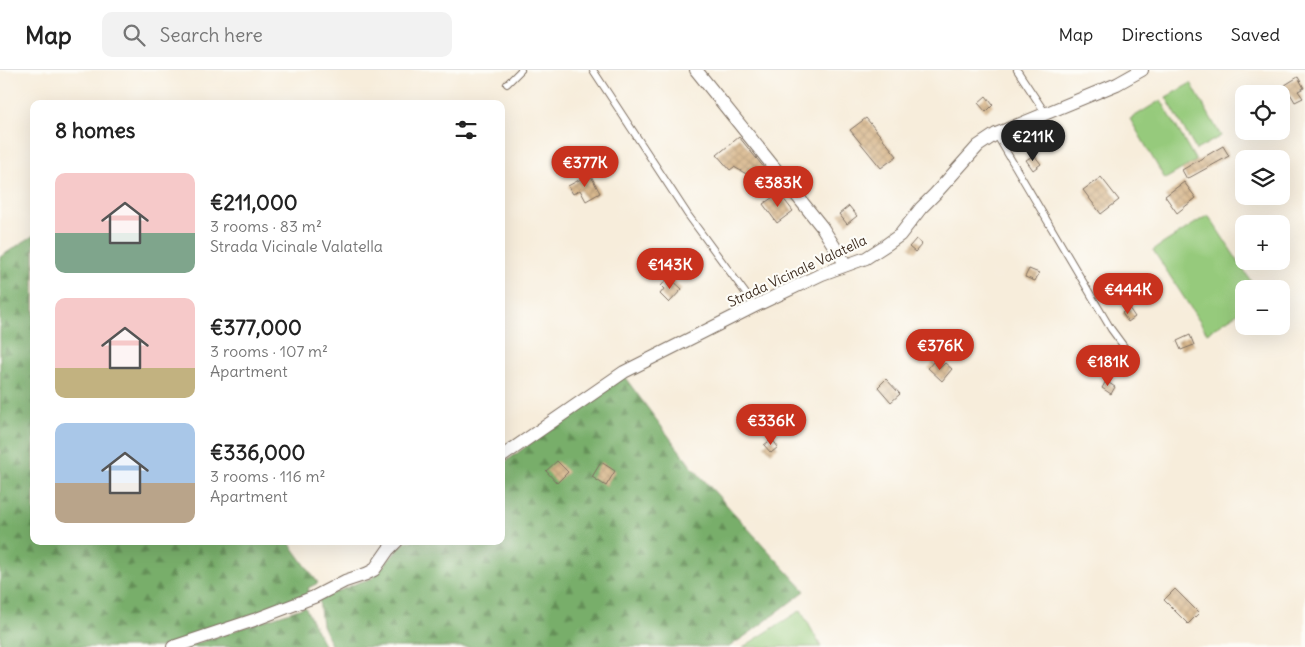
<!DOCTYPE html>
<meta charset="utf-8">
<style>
body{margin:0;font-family:Delius,sans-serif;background:#f2f2f2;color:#222;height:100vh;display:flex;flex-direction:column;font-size:19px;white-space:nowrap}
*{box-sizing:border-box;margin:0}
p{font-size:16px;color:#767676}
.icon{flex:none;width:28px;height:28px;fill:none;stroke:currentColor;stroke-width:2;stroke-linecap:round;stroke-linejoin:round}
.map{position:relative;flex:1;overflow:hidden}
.details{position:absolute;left:30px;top:30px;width:475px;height:445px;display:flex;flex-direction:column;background:#fff;border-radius:10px;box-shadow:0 5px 20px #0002}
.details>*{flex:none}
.controls{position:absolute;left:1235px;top:15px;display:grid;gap:10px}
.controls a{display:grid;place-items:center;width:55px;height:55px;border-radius:10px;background:#fff;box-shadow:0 5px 20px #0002;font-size:25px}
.price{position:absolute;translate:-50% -42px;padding:0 11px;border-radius:18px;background:#c8321e;color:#fff;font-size:16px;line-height:32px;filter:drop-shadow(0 1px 2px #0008)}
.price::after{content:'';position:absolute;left:50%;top:30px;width:15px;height:11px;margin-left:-8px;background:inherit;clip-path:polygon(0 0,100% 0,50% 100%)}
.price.current{background:#222;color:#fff}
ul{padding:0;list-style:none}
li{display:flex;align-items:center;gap:15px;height:125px;padding:0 25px}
li span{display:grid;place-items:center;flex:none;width:140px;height:100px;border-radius:10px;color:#555}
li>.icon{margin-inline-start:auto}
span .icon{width:60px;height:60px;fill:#fffc;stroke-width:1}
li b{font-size:21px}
h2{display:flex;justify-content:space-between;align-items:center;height:60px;padding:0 25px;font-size:21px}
header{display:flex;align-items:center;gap:30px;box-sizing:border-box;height:70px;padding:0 25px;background:#fff;border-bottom:1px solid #e0e0e0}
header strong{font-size:24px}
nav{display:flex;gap:28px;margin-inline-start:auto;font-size:18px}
.search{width:350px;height:45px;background:#f2f2f2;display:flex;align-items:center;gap:12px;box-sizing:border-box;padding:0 18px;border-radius:10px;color:#767676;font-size:19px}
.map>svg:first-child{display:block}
.forest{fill:url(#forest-firs);stroke:#5a6c44}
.pitch{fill:#96ca7b;stroke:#687a4c}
.building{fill:url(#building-cross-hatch)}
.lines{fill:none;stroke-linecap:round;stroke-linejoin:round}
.lane-casing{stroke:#7d6e60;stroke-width:8}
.street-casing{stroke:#7d6e60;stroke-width:14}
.lane{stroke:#fff;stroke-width:6}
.street{stroke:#fff;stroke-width:12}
.labels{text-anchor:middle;stroke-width:4.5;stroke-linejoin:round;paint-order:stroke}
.street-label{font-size:14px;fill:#3b2a1e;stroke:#fdfcf7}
</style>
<header>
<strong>Map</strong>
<div class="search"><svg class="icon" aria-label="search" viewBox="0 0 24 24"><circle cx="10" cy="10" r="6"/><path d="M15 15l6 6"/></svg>Search here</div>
<nav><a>Map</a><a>Directions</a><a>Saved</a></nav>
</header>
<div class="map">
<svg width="1305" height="577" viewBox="0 0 1305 577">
<defs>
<pattern id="forest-firs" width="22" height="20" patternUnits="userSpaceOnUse" patternTransform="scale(1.25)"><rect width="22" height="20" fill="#78ae6b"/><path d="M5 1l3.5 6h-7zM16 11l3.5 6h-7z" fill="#648e57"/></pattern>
<pattern id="building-cross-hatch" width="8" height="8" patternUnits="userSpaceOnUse" patternTransform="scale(1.25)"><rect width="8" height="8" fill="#d8b88e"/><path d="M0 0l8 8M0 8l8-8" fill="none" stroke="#ba9e7a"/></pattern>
</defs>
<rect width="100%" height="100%" fill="#fdfcf7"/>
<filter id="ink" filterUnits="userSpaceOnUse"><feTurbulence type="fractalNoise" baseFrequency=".02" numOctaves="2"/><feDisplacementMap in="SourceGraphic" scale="10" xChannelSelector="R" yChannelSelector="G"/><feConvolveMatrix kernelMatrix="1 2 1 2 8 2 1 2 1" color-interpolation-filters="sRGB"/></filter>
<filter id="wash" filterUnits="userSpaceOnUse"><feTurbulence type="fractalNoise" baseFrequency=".0096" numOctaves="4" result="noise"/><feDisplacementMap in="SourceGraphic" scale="20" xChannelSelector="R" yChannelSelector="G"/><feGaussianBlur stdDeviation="1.12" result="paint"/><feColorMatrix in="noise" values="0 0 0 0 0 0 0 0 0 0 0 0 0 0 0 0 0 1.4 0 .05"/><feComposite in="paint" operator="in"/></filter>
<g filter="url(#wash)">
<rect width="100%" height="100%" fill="#f7eddb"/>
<path class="forest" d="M34,165V471H288L318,513L308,518L310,524L161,577H0V187Z
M623,305L691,396L805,521L751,562L729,577H332L322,555L319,530L357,513L373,508L400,477L407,471H501V395Z
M305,537L325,577H186Z"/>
<path class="pitch" d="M1191,13L1221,66L1196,80L1166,27Z
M1161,30L1196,91L1165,109L1130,49Z
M1208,145L1256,219H1244V239L1207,263L1153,180Z
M801,540L821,577H743Z"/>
<g id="blocks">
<path class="building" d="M1298,7L1304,18L1298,21L1303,28L1295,32L1285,15Z
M986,26L993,35L986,42L978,33Z
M866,48L897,86L881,98L850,60Z
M739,67L774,110L769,114L763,106L757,110L734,97L730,100L717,85Z
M1223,76L1229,86L1187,109L1182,100Z
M1034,85L1041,94L1033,100L1026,90Z
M590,104L600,123L586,131L580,120L573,124L568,116Z
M1101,107L1119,130L1101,144L1083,120Z
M1184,112L1196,128L1177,143L1165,126Z
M779,123L793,141L777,153L763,134Z
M849,136L857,146L847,154L839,144Z
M916,169L922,174L915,182L909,177Z
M1029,199L1039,203L1035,211L1025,207Z
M669,207L682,219L669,233L660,224L664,219L661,216Z
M1129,238L1135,247L1128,252L1122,243Z
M1190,265L1194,275L1181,280L1177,271Z
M933,292L940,298L945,293L952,299L942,311L928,298Z
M886,309L900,324L891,332L878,317Z
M1106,311L1115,317L1111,324L1102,318Z
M772,369L778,377L771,383L764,375Z
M557,391L568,402L557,413L546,401Z
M601,392L615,401L606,416L592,407Z
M1175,519L1199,543L1188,554L1164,530Z"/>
</g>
</g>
<g filter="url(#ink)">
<use href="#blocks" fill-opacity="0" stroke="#7d6e60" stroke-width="1"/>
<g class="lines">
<defs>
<path id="lane" d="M593,0L688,145L755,236
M1017,0L1046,44
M507,14L521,0
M996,64L1111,259L1128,282L1135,288"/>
<path id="street" d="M696,0L822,157L846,195
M501,387L624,302L755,236L822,204L866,188L886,175L900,165L921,138L935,124L978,76L996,64L1117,14L1142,0
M173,577L254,550L314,527L345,511L366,504L374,500L388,480L397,471"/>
</defs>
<use href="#lane" class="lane-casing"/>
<use href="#street" class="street-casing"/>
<use href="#lane" class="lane"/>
<use href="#street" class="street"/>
</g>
</g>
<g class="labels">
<g class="street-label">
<text transform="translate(797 201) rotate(-25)" y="5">Strada Vicinale Valatella</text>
</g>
</g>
</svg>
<div class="controls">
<a><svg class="icon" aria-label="locate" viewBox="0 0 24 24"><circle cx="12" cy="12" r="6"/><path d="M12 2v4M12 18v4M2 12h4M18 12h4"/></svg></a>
<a><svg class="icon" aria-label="layers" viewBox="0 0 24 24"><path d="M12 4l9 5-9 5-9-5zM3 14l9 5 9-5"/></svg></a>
<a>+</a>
<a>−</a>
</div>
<b class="price current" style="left:1033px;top:92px">€211K</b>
<b class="price" style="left:585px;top:118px">€377K</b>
<b class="price" style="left:778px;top:138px">€383K</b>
<b class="price" style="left:670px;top:220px">€143K</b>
<b class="price" style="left:1128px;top:245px">€444K</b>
<b class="price" style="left:940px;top:301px">€376K</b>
<b class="price" style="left:1108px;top:317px">€181K</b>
<b class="price" style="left:771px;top:376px">€336K</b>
<section class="details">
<h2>8 homes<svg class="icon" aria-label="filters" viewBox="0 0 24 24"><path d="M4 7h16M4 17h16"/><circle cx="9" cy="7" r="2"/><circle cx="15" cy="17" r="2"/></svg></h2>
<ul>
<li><span style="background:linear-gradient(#f6c9c9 60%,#7fa58c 0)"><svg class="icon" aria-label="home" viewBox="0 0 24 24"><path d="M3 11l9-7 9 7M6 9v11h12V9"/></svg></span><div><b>€211,000</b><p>3 rooms · 83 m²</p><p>Strada Vicinale Valatella</p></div></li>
<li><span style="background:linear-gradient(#f6c9c9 70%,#c2b280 0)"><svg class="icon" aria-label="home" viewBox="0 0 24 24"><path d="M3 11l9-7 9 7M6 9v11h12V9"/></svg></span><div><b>€377,000</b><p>3 rooms · 107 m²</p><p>Apartment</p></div></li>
<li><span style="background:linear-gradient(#a9c7e8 60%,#b9a48a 0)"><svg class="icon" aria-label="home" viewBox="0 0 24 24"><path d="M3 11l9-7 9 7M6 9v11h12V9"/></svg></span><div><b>€336,000</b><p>3 rooms · 116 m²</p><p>Apartment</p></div></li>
</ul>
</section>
</div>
